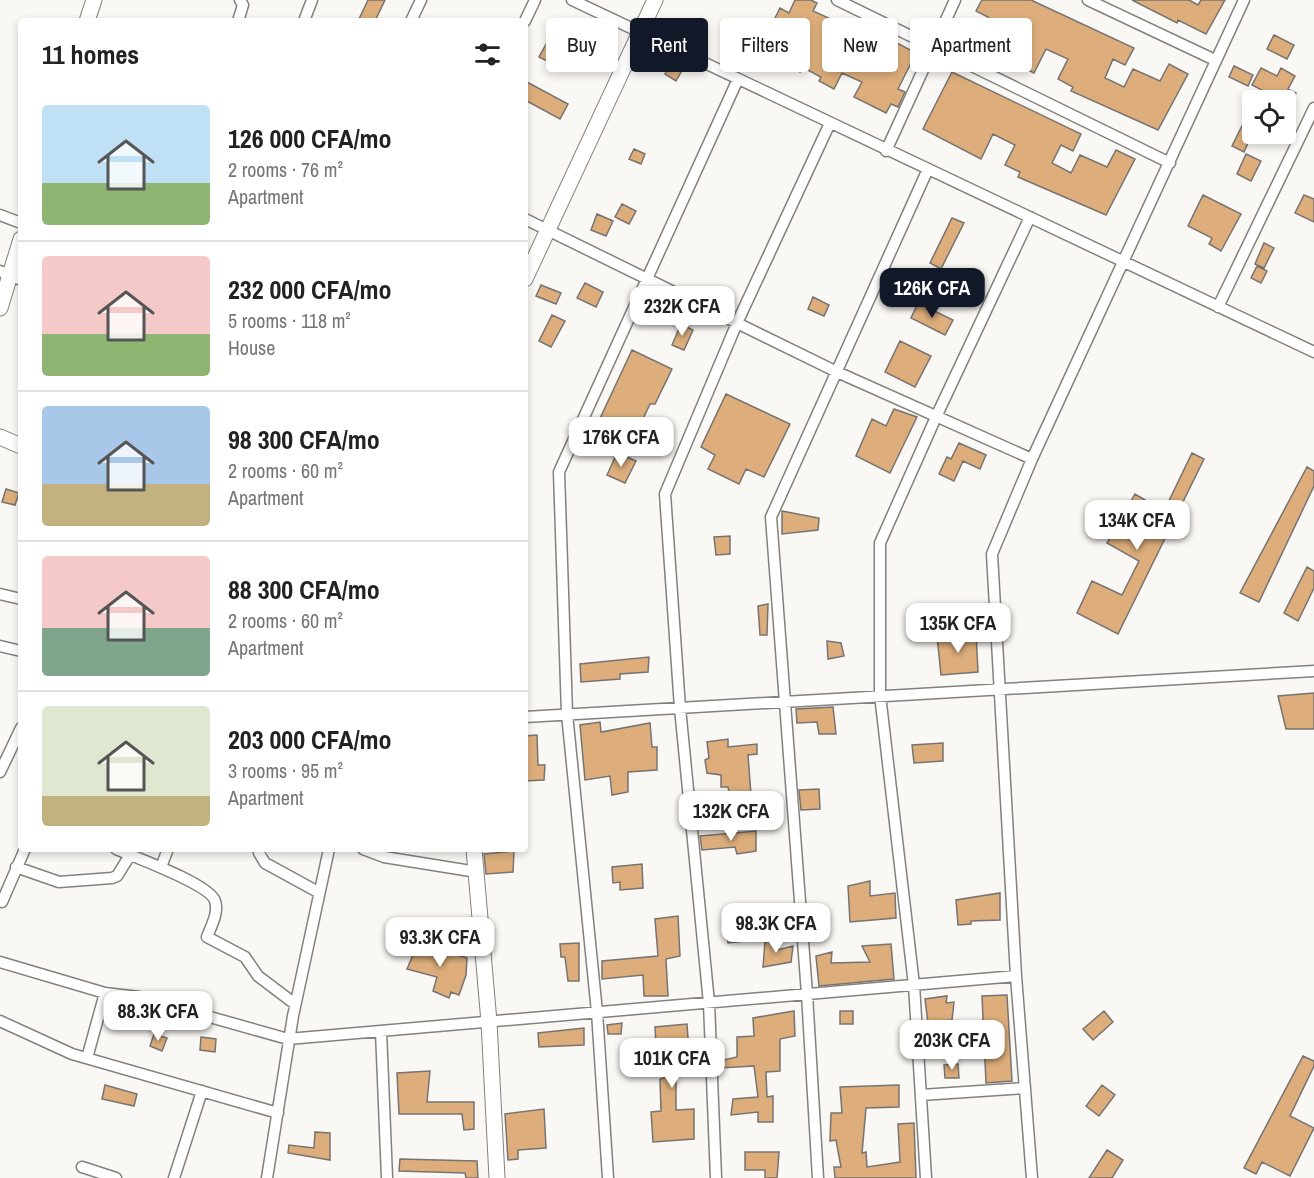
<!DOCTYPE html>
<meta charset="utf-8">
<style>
body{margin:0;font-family:"Archivo Narrow",sans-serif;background:#f6f6f6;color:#222;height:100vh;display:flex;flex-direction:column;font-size:22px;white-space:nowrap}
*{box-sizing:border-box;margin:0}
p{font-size:20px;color:#767676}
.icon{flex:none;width:33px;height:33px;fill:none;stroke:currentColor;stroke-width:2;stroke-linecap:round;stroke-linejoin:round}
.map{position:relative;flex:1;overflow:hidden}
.side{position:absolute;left:18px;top:18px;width:510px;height:834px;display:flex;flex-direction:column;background:#fff;border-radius:6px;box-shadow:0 3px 9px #0003}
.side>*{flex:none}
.top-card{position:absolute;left:546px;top:18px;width:570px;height:54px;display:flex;gap:12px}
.buttons{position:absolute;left:1242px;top:90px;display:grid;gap:12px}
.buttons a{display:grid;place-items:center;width:54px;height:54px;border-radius:6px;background:#fff;box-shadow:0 3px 9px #0003;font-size:30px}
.price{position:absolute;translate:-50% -51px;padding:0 14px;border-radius:12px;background:#fff;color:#222;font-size:20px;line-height:39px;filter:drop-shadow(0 2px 3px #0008)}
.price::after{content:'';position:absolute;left:50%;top:36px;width:18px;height:14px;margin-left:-9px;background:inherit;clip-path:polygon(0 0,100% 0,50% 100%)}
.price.active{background:#111827;color:#fff}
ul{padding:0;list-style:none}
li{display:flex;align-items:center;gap:18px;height:150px;padding:0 24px}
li+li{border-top:2px solid #e0e0e0}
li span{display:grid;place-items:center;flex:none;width:168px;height:120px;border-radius:6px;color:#555}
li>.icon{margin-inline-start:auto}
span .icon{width:72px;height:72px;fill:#fffc;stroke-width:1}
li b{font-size:26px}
h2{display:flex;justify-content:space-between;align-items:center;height:72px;padding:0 24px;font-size:26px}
.tag{padding:0 21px;border-radius:6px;background:#fff;box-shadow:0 3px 9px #0003;font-size:21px;line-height:54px}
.tag.active{background:#111827;color:#fff}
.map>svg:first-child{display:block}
.building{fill:#ddae7c;stroke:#777370;stroke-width:1.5}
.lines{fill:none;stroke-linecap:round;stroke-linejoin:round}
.street-casing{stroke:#82817d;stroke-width:13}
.secondary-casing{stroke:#82817d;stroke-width:17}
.street{stroke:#fff;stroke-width:10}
.secondary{stroke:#fff;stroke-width:15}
</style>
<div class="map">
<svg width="1314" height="1178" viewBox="0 0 1314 1178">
<rect width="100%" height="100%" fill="#faf8f4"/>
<path class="building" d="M368,0H385L375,21H358Z
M795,0H811L817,3L813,11L848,27L852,19L916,53L898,89L905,92L898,107L891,104L886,113L854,97L862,82L842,73L834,89L819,81L821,77L802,67L800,72L750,47L756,35L764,40L780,8L789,13Z
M982,0H1031L1134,48L1125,65L1113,59L1105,78L1124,87L1133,69L1160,81L1169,64L1188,74L1158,130L1071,91L1073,87L1058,79L1068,59L1046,49L1034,73L975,43L988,17L976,11Z
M1132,0H1189L1198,5L1201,0H1225L1206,34L1178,20L1177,23Z
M585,21L603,29L594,47L576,39Z
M1274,35L1294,45L1287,59L1267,49Z
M549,39L564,47L555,65L539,57Z
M674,58L685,65L676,81L665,74Z
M1234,66L1253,75L1248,86L1229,77Z
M1261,68L1277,76L1281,68L1295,76L1288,89L1296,93L1290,105L1252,85Z
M952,72L1081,134L1073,151L1061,145L1052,163L1071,173L1080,155L1107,167L1116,150L1135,159L1106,215L1018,177L1020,172L1005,165L1015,145L993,134L981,159L923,129Z
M525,81L568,104L560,119L525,100Z
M1245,120L1252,123V134L1244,152L1232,146Z
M634,149L645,154L641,164L629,159Z
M1246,154L1261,161L1251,181L1237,174Z
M1203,195L1241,214L1221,251L1209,244L1212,238L1188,226Z
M1304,195L1314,199V222L1295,213Z
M622,204L636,211L629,224L615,217Z
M597,214L613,221L606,236L591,230Z
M952,218L964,223L941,269L930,263Z
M1264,243L1274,248L1264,268L1255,264Z
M1257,266L1267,271L1261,283L1251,278Z
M585,283L603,292L596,307L577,298Z
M541,285L561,293L556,304L536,296Z
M813,297L829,305L824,316L808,309Z
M918,303L953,320L945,335L911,318Z
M552,315L565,321L551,347L539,341Z
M681,324L693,330L684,350L672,345Z
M900,341L931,356L915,387L885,372Z
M632,350L672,369L655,404H650L643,419L647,421L640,435L636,433L631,443L596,427Z
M726,394L790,424L764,477L746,469L739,484L708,469L715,455L701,447Z
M894,409L917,417L890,473L856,456L872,419L886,426Z
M959,443L986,455L980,469L963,461L954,481L939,474L947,457L951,459Z
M617,453L636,461L625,483L607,475Z
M1192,453L1204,459L1118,634L1077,613L1092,581L1122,595L1139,561L1107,543L1135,494L1164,511Z
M1307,467L1314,471V486L1259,602L1240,593Z
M6,489L19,493L15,505L2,502Z
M782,511L819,518L818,530L782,534Z
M730,536V554L716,555L714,537Z
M1307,567L1314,571V588L1298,621L1284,613Z
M768,604L767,635H760L758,606Z
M976,632L978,672L941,675L937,636Z
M827,641L841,643L844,656L828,659Z
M649,657L648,672L620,674V679L581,682L580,664Z
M1314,693V729H1286L1278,696Z
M833,707L836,734H819L817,722L797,723L796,709Z
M600,722L601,732L650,723L652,747H657V770L628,772V792L612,795L610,776L585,780L580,725Z
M537,735L538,765H545L544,780L525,781V736Z
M728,739V747L757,744V754L748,755L752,808H732L728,787H721V775L707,773L705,760L709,758L707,742Z
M943,743V761L914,763L912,745Z
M819,789L820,809L801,810L799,790Z
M756,831V851L737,854L735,847L702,850L700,836Z
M514,851L513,872L486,874L484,854Z
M642,864L643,888L620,890V882L613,883L612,867Z
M870,881V896L895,893L896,918L850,922L848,886Z
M1000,893V920L971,921V924L958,925L956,900Z
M678,916L680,956L666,959L668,996H644L643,975L602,979V961L658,956L655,919Z
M752,928V940L728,943L727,933Z
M415,941L467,958L466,975L459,995L451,992L449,998L433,991L437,977L407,969L415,950L412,948Z
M778,941L777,950L793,946L791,962L763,967L765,942Z
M579,943V981H568L565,957H561L560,944Z
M891,944L894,979L819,986L816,956L832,952L831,963L870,962L862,946Z
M1007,995L1012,1081L986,1083L982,996Z
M947,996L946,1003L954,1002L952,1020L928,1023L925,999Z
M794,1011L795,1036L780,1039V1071L766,1072L767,1097L773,1096V1122H758V1112L731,1115L733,1099L758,1097L754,1066L719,1068V1061L737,1057V1037L754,1036L753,1018Z
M840,1011H853V1024H840Z
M1104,1011L1113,1022L1093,1040L1083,1029Z
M622,1023L621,1034H608L607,1025Z
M687,1024L689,1052L676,1053V1110L694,1109V1139L653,1142L651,1112L661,1111L660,1079L667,1077L664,1045H656L655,1027Z
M584,1028V1045L539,1047L538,1033Z
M154,1034L167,1038L162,1051L150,1046Z
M201,1037L216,1039L215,1052L200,1050Z
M1303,1056L1314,1061V1066L1290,1116L1314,1128L1290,1176L1262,1162L1256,1174L1244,1168Z
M958,1064L959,1078H945L944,1065Z
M430,1071L427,1102H474V1129L464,1130L462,1114H399L397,1073Z
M105,1085L137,1094L134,1106L102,1099Z
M899,1085V1107L866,1108L862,1153L866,1152L867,1167L900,1162L898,1124L914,1123L916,1178H835L834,1167H841L836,1140L830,1141L831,1113H842L840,1087Z
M1102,1085L1115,1095L1099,1116L1086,1106Z
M544,1109L546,1148L518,1150V1159L508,1160L505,1114Z
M315,1132L330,1133V1160L288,1153L289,1145L314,1148Z
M1107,1150L1123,1160L1112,1178H1089Z
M745,1152H779L777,1178H765V1170H745Z
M400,1159L477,1161L478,1178H466L465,1173L399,1171Z"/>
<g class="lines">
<defs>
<path id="street" d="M572,0L1314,352
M837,0L1170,163
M1088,0L1215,60
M238,21L243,5L240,0
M304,21L312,0
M411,21L421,0
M525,21L535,0
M886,151L955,0
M0,215L21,223
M525,219L837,372L1032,459
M0,271L21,280
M1218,307L1314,108
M0,594L21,599
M0,646L21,651
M525,717L1314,671
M0,772L21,728
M116,849C134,857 210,884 215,901C219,913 211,926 207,937L245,957L258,976L295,1004
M260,849L259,853L265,863L318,892
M363,849L384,857L477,872
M16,867L59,882L112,878L117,876L130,855
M161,867L168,849
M2,902L25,849
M0,962L105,993L139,997L288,1039L1016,976
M0,1021L72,1054L278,1113
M381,1031L387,1178
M87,1058L105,993
M921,1095L1025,1088
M82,1167L116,1178
M174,1178L202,1091
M267,1178L293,1016L329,849
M608,1178L597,1012L567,714L559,472L738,79
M716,1178L709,1003L680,708L665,494L737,323L830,123
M818,1178L807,994L771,517L928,169
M926,1178L914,985L880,695V543L936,417L1030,217
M1032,1178L1016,976L992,554L1032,459L1244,0"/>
<path id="secondary" d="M87,21L94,0
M525,279L655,0
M0,308L21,239
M0,437L21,446
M474,849L489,1022L497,1178"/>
</defs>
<use href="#street" class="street-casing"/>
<use href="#secondary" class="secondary-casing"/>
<use href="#street" class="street"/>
<use href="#secondary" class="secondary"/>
</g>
</svg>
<div class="buttons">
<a><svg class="icon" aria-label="locate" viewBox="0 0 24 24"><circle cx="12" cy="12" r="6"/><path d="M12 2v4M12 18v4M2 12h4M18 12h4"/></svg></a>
</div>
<b class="price active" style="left:932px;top:319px">126K CFA</b>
<b class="price" style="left:682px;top:337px">232K CFA</b>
<b class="price" style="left:621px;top:468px">176K CFA</b>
<b class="price" style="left:1137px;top:551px">134K CFA</b>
<b class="price" style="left:958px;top:654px">135K CFA</b>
<b class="price" style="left:731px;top:842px">132K CFA</b>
<b class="price" style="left:776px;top:954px">98.3K CFA</b>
<b class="price" style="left:440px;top:968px">93.3K CFA</b>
<b class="price" style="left:158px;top:1042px">88.3K CFA</b>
<b class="price" style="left:952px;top:1071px">203K CFA</b>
<b class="price" style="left:672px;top:1089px">101K CFA</b>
<div class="top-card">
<a class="tag">Buy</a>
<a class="tag active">Rent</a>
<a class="tag">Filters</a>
<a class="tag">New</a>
<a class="tag">Apartment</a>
</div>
<section class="side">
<h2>11 homes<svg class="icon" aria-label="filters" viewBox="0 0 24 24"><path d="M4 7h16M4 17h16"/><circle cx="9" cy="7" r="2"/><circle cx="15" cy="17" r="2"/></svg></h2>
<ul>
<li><span style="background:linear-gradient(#bfe0f5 65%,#8fb573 0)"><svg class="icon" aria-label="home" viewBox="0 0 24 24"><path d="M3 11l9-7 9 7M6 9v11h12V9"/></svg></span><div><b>126 000 CFA/mo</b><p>2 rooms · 76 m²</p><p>Apartment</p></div></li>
<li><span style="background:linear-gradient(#f6c9c9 65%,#8fb573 0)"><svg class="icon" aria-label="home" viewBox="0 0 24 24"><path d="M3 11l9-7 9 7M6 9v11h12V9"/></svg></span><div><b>232 000 CFA/mo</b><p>5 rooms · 118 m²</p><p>House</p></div></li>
<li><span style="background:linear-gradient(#a9c7e8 65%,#c2b280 0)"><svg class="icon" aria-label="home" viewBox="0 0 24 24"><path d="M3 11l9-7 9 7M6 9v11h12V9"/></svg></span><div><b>98 300 CFA/mo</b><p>2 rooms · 60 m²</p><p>Apartment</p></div></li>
<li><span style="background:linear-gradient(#f6c9c9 60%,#7fa58c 0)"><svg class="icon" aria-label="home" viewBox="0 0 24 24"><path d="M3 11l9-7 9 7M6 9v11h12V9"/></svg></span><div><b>88 300 CFA/mo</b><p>2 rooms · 60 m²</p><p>Apartment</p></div></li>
<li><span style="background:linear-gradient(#dfe7d0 75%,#c2b280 0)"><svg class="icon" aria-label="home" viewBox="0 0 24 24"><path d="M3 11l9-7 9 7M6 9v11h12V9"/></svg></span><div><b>203 000 CFA/mo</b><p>3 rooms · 95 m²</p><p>Apartment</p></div></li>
</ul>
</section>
</div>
